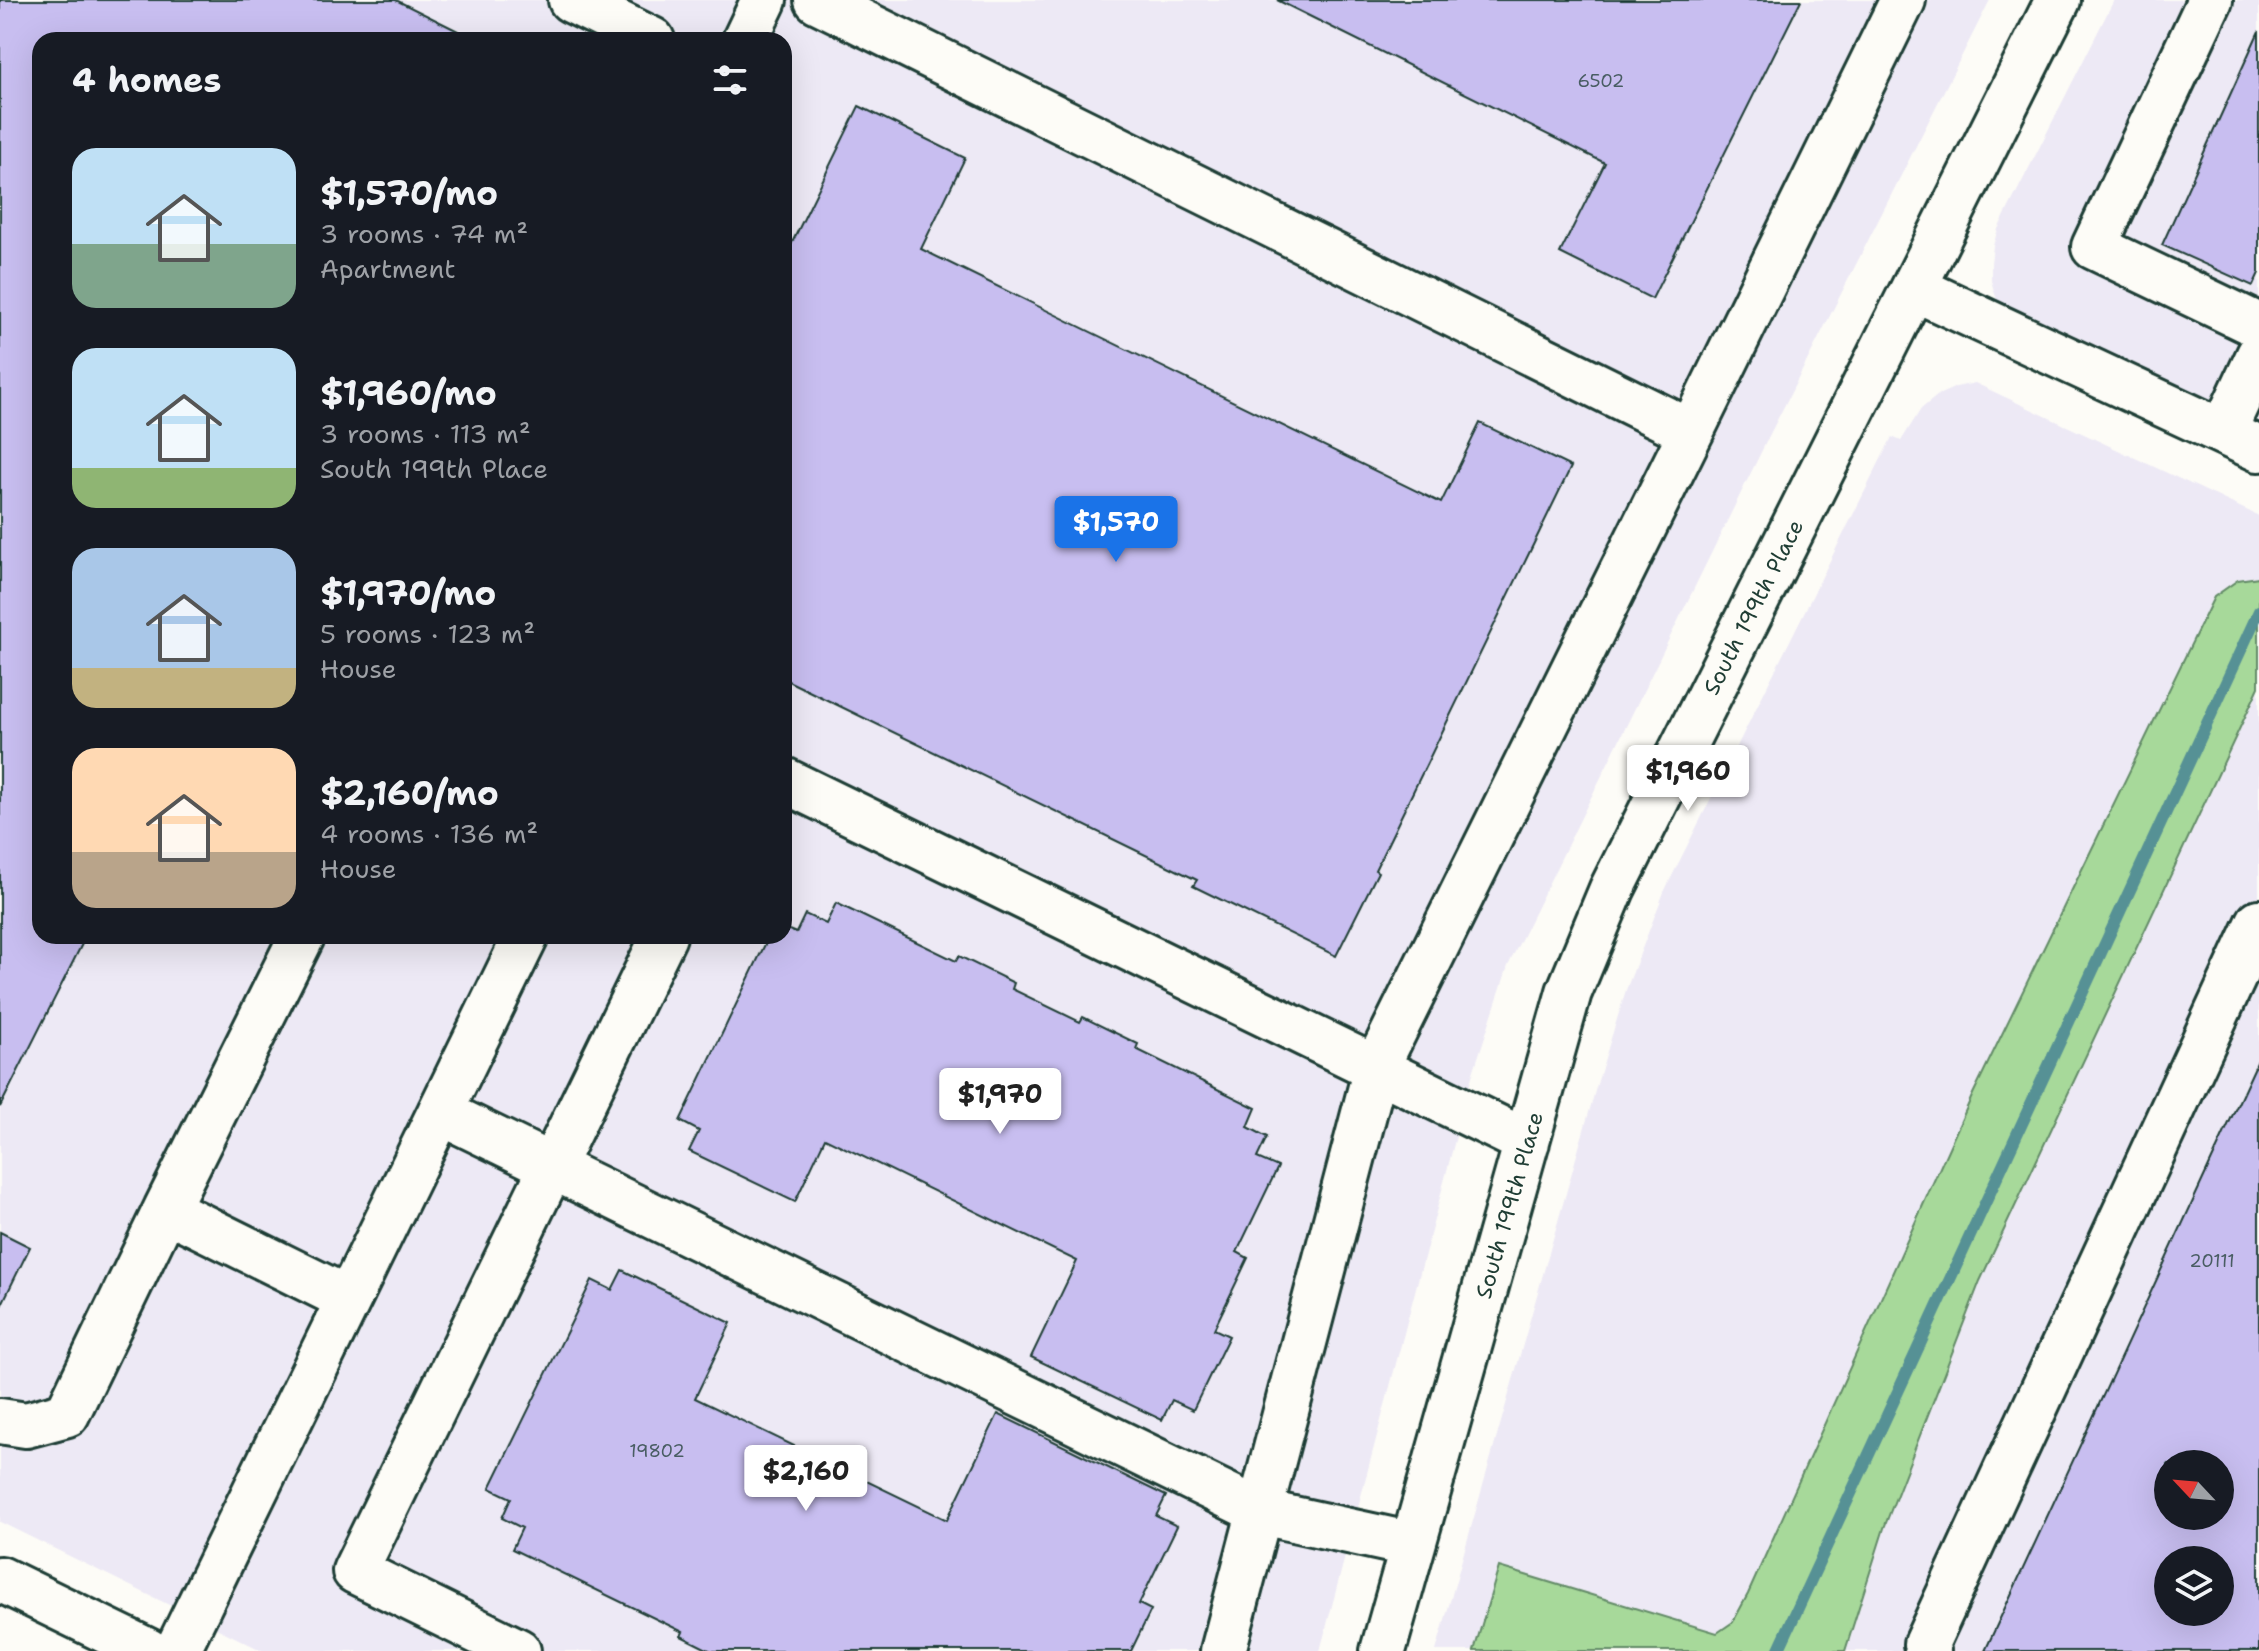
<!DOCTYPE html>
<meta charset="utf-8">
<style>
body{margin:0;font-family:"Shantell Sans",sans-serif;background:#20242c;color:#f1f3f6;height:100vh;display:flex;flex-direction:column;font-size:30px;white-space:nowrap}
*{box-sizing:border-box;margin:0}
p{font-size:26px;color:#9ea1a6}
.icon{flex:none;width:44px;height:44px;fill:none;stroke:currentColor;stroke-width:2;stroke-linecap:round;stroke-linejoin:round}
.map{position:relative;flex:1;overflow:hidden}
.details{position:absolute;left:32px;top:32px;width:760px;height:912px;display:flex;flex-direction:column;background:#171b24;border-radius:24px;box-shadow:0 8px 32px #0002}
.details>*{flex:none}
.needle{width:52px;rotate:296deg}
.fabs{position:absolute;left:2154px;top:1450px;display:grid;gap:16px}
.fabs a{display:grid;place-items:center;width:80px;height:80px;border-radius:50%;background:#171b24;box-shadow:0 8px 32px #0002;font-size:40px}
.price{position:absolute;translate:-50% -68px;padding:0 18px;border-radius:8px;background:#fff;color:#222;font-size:26px;line-height:52px;filter:drop-shadow(0 2px 4px #0008)}
.price::after{content:'';position:absolute;left:50%;top:48px;width:24px;height:18px;margin-left:-12px;background:inherit;clip-path:polygon(0 0,100% 0,50% 100%)}
.price.selected{background:#1a73e8;color:#fff}
ul{padding:0;list-style:none}
li{display:flex;align-items:center;gap:24px;height:200px;padding:0 40px}
li span{display:grid;place-items:center;flex:none;width:224px;height:160px;border-radius:24px;color:#555}
li>.icon{margin-inline-start:auto}
span .icon{width:96px;height:96px;fill:#fffc;stroke-width:1}
li b{font-size:34px}
h2{display:flex;justify-content:space-between;align-items:center;height:96px;padding:0 40px;font-size:34px}
.map>svg:first-child{display:block}
.built{fill:#ede9f5;fill-rule:evenodd}
.green{fill:#a7d99a;stroke:#638b67;stroke-width:2}
.lines{fill:none;stroke-linecap:round;stroke-linejoin:round}
.stream{stroke:#569195;stroke-width:12}
.building{fill:#c8bef0;stroke:#1f3d34;stroke-width:2;fill-rule:evenodd}
.minor-casing{stroke:#1f3d34;stroke-width:50}
.minor{stroke:#fdfcf7;stroke-width:44}
.labels{text-anchor:middle;stroke-width:6;stroke-linejoin:round;paint-order:stroke}
.number-label{font-size:18px;fill:#495d63}
.street-label{font-size:22px;fill:#1f3d34;stroke:#fdfcf7}
</style>
<div class="map">
<svg width="2259" height="1651" viewBox="0 0 2259 1651">
<rect width="100%" height="100%" fill="#fdfcf7"/>
<filter id="ink" filterUnits="userSpaceOnUse"><feTurbulence type="fractalNoise" baseFrequency=".0125" numOctaves="2"/><feDisplacementMap in="SourceGraphic" scale="16" xChannelSelector="R" yChannelSelector="G"/><feConvolveMatrix kernelMatrix="1 2 1 2 8 2 1 2 1" color-interpolation-filters="sRGB"/></filter>
<g filter="url(#ink)">
<path class="built" d="M0,0H1990L1771,432L1508,966L1472,1076L1320,1651H263L0,1522ZM40,40H784V936H40Z
M2114,0H2259V440L2003,312L1996,297L1991,281V263L1993,246L1998,229Z
M1975,383L2259,516V1651H1436L1597,1084L1626,990L1664,892L1892,437L1901,441L1921,409L1938,395L1956,387ZM2168,1464H2220V1516H2168ZM2168,1560H2220V1612H2168Z"/>
<path class="green" d="M2259,577V687L1980,1281L1884,1528L1845,1651H1474L1499,1567L1717,1633L1733,1622L1748,1594L1973,1094L2214,597L2238,580Z"/>
<g class="lines">
<path class="stream" d="M1778,1651L2259,611"/>
</g>
<path class="building" d="M0,0H396L476,40H40V936H86L0,1107Z
M1277,0H1801L1652,299L1560,253L1605,163Z
M2259,31V273L2253,286L2162,245Z
M859,106L965,158L921,249L1441,503L1480,423L1571,467L1375,870L1378,872L1336,956L1193,886L1197,880L784,679V259Z
M836,903L956,961L959,956L1014,983L1012,989L1080,1022L1083,1017L1138,1044L1136,1049L1256,1108L1248,1127L1267,1137L1257,1158L1278,1167L1237,1252L1248,1258L1214,1329L1229,1336L1193,1410L1172,1400L1162,1420L1031,1357L1077,1261L825,1138L795,1202L689,1151L699,1131L680,1121L769,936H784V928L796,933L805,914L826,924Z
M2259,1058V1651H1985ZM2168,1464H2220V1516H2168ZM2168,1560H2220V1612H2168Z
M0,1232L30,1247L0,1308Z
M622,1270L731,1323L695,1398L947,1520L998,1414L1166,1496L1156,1516L1177,1526L1139,1604L1151,1610L1131,1651H711L681,1636L683,1632L512,1549L522,1528L502,1518L511,1498L490,1488L592,1280L612,1290Z"/>
<g class="lines">
<defs>
<path id="minor" d="M571,0L652,40
M817,0L1691,432L1376,1068L1223,1651
M2210,0L2094,247L2259,326
M745,40L764,0
M1914,288L2259,449
M1691,432L1903,0
M2223,432L2259,355
M784,780L1527,1142
M302,936L166,1209L348,1299
M440,1112L1261,1512L1413,1545
M0,1421L26,1425L67,1414L166,1209
M0,1579L148,1651
M177,1651L526,936
M518,1651L355,1571L664,936
M1383,1651L1569,992L1612,889L2058,0
M1928,1651L1926,1644L2259,922"/>
</defs>
<use href="#minor" class="minor-casing"/>
<use href="#minor" class="minor"/>
</g>
</g>
<g class="labels">
<g class="number-label">
<text x="1601" y="87">6502</text>
<text x="2212" y="1267">20111</text>
<text x="657" y="1457">19802</text>
</g>
<g class="street-label">
<text transform="translate(1753 607) rotate(-63)" y="8">South 199th Place</text>
<text transform="translate(1509 1205) rotate(-74)" y="8">South 199th Place</text>
</g>
</g>
</svg>
<div class="fabs">
<a><svg class="needle" viewBox="-14 -14 28 28"><path d="M0-13l5 13h-10z" fill="#e53935"/><path d="M0 13l5-13h-10z" fill="#9ea1a6"/></svg></a>
<a><svg class="icon" aria-label="layers" viewBox="0 0 24 24"><path d="M12 4l9 5-9 5-9-5zM3 14l9 5 9-5"/></svg></a>
</div>
<b class="price selected" style="left:1116px;top:564px">$1,570</b>
<b class="price" style="left:1688px;top:813px">$1,960</b>
<b class="price" style="left:1000px;top:1136px">$1,970</b>
<b class="price" style="left:806px;top:1513px">$2,160</b>
<section class="details">
<h2>4 homes<svg class="icon" aria-label="filters" viewBox="0 0 24 24"><path d="M4 7h16M4 17h16"/><circle cx="9" cy="7" r="2"/><circle cx="15" cy="17" r="2"/></svg></h2>
<ul>
<li><span style="background:linear-gradient(#bfe0f5 60%,#7fa58c 0)"><svg class="icon" aria-label="home" viewBox="0 0 24 24"><path d="M3 11l9-7 9 7M6 9v11h12V9"/></svg></span><div><b>$1,570/mo</b><p>3 rooms · 74 m²</p><p>Apartment</p></div></li>
<li><span style="background:linear-gradient(#bfe0f5 75%,#8fb573 0)"><svg class="icon" aria-label="home" viewBox="0 0 24 24"><path d="M3 11l9-7 9 7M6 9v11h12V9"/></svg></span><div><b>$1,960/mo</b><p>3 rooms · 113 m²</p><p>South 199th Place</p></div></li>
<li><span style="background:linear-gradient(#a9c7e8 75%,#c2b280 0)"><svg class="icon" aria-label="home" viewBox="0 0 24 24"><path d="M3 11l9-7 9 7M6 9v11h12V9"/></svg></span><div><b>$1,970/mo</b><p>5 rooms · 123 m²</p><p>House</p></div></li>
<li><span style="background:linear-gradient(#ffd9b3 65%,#b9a48a 0)"><svg class="icon" aria-label="home" viewBox="0 0 24 24"><path d="M3 11l9-7 9 7M6 9v11h12V9"/></svg></span><div><b>$2,160/mo</b><p>4 rooms · 136 m²</p><p>House</p></div></li>
</ul>
</section>
</div>
